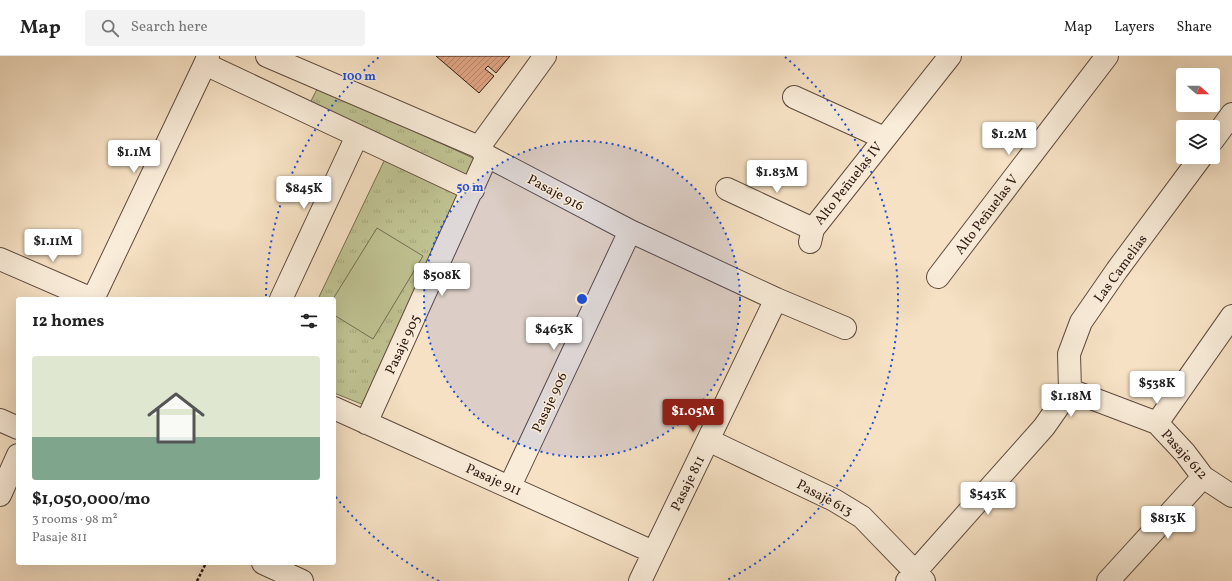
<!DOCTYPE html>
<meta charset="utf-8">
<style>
body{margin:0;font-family:Vollkorn,serif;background:#f2f2f2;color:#222;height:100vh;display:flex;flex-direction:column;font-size:15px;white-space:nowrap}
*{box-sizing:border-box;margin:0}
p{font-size:13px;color:#767676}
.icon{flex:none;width:22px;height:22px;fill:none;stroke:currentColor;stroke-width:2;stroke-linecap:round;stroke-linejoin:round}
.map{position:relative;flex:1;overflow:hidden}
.sheet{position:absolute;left:16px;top:241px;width:320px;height:268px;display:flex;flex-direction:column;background:#fff;border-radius:4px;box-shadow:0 4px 16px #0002}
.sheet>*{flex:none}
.needle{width:26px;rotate:111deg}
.buttons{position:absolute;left:1176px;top:12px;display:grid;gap:8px}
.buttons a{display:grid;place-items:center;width:44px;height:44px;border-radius:4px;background:#fff;box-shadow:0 4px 16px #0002;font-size:20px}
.price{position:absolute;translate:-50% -34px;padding:0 9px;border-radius:4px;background:#fff;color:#222;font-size:13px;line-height:26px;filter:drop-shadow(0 1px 2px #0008)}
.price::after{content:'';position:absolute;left:50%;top:24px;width:12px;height:9px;margin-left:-6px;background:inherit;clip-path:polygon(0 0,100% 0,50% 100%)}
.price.current{background:#8f2418;color:#fff}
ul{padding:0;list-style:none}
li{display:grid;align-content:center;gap:8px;height:212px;padding:0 16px}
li+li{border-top:1px solid #e0e0e0}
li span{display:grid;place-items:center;height:124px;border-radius:4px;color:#555}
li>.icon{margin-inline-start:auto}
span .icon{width:72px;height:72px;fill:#fffc;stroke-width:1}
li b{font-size:17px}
h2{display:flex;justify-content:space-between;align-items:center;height:48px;padding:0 16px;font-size:17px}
header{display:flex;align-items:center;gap:24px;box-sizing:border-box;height:56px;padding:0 20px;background:#fff;border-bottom:1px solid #e0e0e0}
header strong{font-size:19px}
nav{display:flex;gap:22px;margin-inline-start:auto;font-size:14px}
.search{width:280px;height:36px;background:#f2f2f2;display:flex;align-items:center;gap:10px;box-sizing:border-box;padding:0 14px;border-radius:4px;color:#767676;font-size:15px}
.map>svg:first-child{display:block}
.grass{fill:url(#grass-tufts);stroke:#766e52}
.garden{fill:#bfc292;stroke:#766e52}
.building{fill:url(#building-hatch);stroke:#2d1911}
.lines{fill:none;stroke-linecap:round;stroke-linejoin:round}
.minor-casing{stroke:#5f4b3e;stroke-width:24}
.path{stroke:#2d1911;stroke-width:2.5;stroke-dasharray:3 2;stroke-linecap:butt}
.minor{stroke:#f9ecd9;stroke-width:22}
.ring{fill:none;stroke:#1d4ed8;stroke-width:2;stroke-dasharray:2 4}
.labels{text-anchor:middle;stroke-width:3;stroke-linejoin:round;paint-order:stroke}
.street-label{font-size:14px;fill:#2d1911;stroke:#f9ecd9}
.centre{fill:#1d4ed8;stroke:#f9ecd9;stroke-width:2}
.ring-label{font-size:12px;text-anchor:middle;font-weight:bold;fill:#1d4ed8;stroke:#f9ecd9;stroke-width:3;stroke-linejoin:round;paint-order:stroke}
</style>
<header>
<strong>Map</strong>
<div class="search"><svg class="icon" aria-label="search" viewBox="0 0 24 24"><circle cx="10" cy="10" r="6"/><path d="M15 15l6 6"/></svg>Search here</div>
<nav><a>Map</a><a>Layers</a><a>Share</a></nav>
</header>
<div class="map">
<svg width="1232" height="525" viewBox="0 0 1232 525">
<defs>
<pattern id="grass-tufts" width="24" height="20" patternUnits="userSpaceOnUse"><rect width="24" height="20" fill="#bfc292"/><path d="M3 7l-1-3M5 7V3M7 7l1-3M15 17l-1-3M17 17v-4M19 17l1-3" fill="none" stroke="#a4a67d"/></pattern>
<pattern id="building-hatch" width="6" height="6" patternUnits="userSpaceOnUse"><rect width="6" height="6" fill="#e6a989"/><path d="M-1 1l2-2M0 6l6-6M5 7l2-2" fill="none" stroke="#bb896f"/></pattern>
</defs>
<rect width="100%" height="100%" fill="#f6e1c4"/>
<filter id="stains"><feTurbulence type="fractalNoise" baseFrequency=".005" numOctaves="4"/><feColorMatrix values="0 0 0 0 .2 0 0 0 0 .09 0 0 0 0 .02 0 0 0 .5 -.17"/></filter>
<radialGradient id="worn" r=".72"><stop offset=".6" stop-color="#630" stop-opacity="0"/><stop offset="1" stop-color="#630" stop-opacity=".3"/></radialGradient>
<path class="grass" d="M318,31L475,103L468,120L309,49Z
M385,103L462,138L364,349L334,337V243H318Z"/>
<path class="garden" d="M377,172L423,200L373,283L334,259L333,243Z"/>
<path class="building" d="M436,0H510L496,17L488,10L485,13L494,20L479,37Z"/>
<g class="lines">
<defs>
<path id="minor" d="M267,0L479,91L487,100L630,175L776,243L845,272
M205,8L473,134
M794,41L884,82
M1213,84L1232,58
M479,91L545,0
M727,133L813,173
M810,186L813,173L950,0
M0,203L92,243
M938,221L1107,0
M93,243L205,8L208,0
M281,243L357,80
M1070,334L1069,298L1081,266L1117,214L1201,101
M1070,334L1157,367L1185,397L1203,421L1232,440
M334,352L653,496
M0,364L18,372
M366,367L487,100
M1157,367L1232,260
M708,384L834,444L862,461L924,525
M510,430L630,175
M0,439L18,399
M263,507L302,525
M640,525L776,243
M907,525L1044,371L1070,334
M1108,525L1203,421"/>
</defs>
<use href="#minor" class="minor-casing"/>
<path class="path" d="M197,525L206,507"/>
<use href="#minor" class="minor"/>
</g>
<circle cx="582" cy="243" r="158" fill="#1d4ed8" fill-opacity=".12"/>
<g class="ring">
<circle cx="582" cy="243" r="158"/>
<path d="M439 525A316 316 0 0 1 335 440M266 240A316 316 0 0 1 379 1M785 1A316 316 0 0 1 725 525"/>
</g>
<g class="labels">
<g class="street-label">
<text transform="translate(848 127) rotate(-52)" y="5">Alto Peñuelas IV</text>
<text transform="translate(556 136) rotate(28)" y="5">Pasaje 916</text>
<text transform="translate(986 158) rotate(-53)" y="5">Alto Peñuelas V</text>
<text transform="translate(1120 212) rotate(-54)" y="5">Las Camelias</text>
<text transform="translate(402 288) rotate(-65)" y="5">Pasaje 905</text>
<text transform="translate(549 346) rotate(-65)" y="5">Pasaje 906</text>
<text transform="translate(1185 398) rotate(48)" y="5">Pasaje 612</text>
<text transform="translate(494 423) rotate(24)" y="5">Pasaje 911</text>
<text transform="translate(687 427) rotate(-64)" y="5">Pasaje 811</text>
<text transform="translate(825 441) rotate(28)" y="5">Pasaje 613</text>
</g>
</g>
<circle cx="582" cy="243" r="6" class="centre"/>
<g class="ring-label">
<text x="359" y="24">100 m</text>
<text x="470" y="135">50 m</text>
</g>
<rect width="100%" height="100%" filter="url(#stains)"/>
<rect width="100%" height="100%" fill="url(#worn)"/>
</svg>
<div class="buttons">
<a><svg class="needle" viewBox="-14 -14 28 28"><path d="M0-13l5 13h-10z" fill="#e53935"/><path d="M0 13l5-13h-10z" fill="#767676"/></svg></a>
<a><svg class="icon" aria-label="layers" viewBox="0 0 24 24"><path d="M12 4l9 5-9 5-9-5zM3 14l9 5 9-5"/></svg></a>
</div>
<b class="price" style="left:1009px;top:100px">$1.2M</b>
<b class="price" style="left:134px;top:118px">$1.1M</b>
<b class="price" style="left:777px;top:138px">$1.83M</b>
<b class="price" style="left:304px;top:154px">$845K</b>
<b class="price" style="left:53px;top:207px">$1.11M</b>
<b class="price" style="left:442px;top:241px">$508K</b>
<b class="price" style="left:554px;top:295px">$463K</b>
<b class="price" style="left:1157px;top:349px">$538K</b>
<b class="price" style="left:1071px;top:362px">$1.18M</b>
<b class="price current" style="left:693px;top:377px">$1.05M</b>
<b class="price" style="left:988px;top:460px">$543K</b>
<b class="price" style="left:1168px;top:484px">$813K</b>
<section class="sheet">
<h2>12 homes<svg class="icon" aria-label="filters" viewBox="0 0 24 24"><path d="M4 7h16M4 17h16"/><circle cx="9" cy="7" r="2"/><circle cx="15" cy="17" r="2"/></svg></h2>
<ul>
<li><span style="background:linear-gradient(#dfe7d0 65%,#7fa58c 0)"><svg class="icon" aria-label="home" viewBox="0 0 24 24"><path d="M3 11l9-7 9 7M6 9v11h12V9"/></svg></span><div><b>$1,050,000/mo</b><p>3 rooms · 98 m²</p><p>Pasaje 811</p></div></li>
</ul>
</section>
</div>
